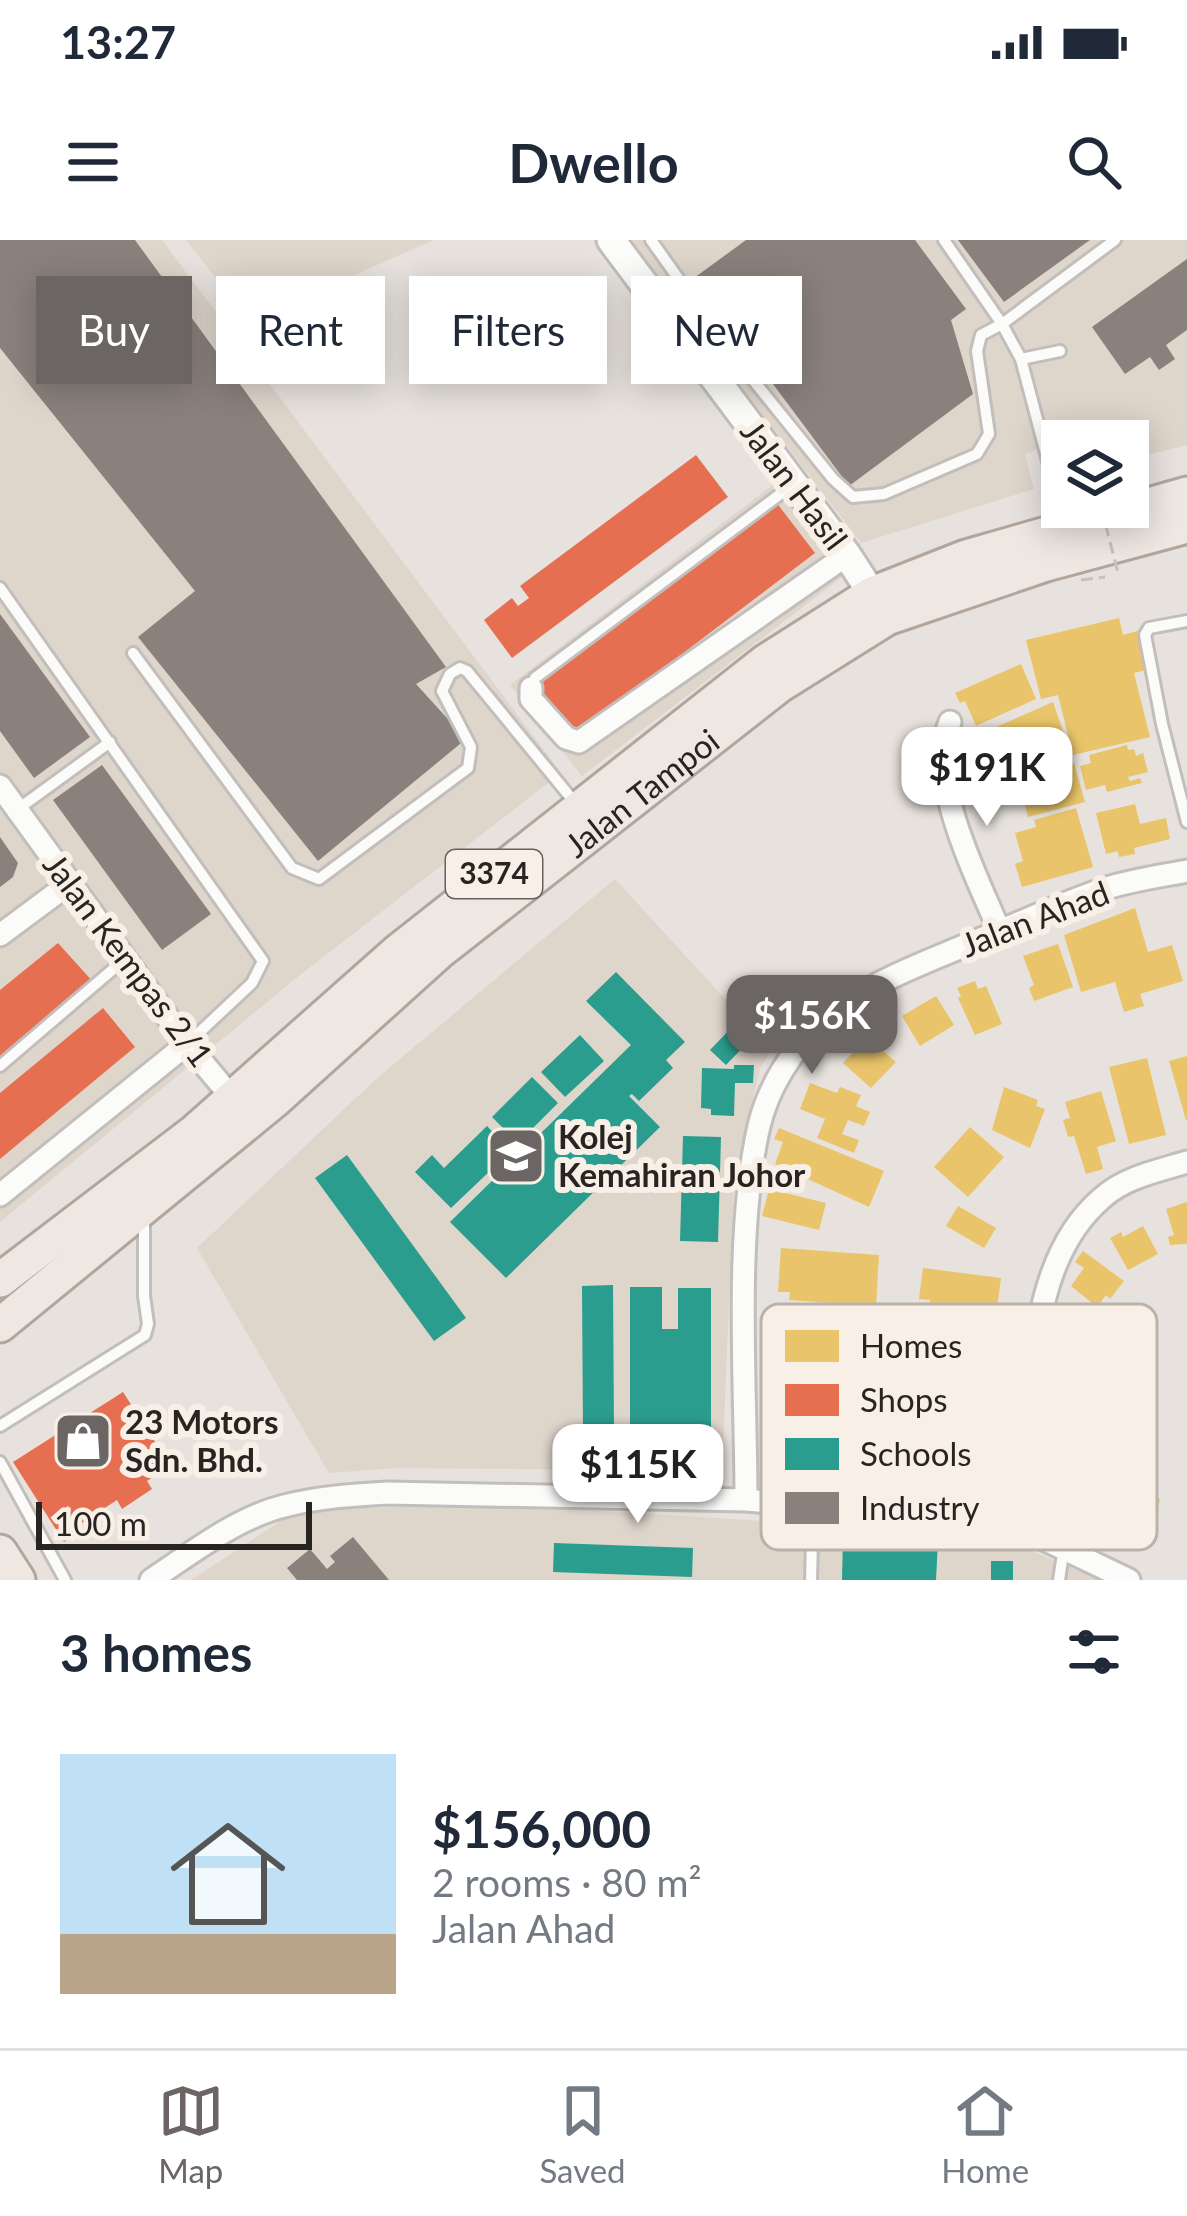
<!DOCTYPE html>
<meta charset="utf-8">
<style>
body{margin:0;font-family:Lato,sans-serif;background:#f2f2f3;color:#1f2937;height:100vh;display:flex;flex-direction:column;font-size:45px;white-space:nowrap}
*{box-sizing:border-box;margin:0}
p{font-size:39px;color:#747a83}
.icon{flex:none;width:66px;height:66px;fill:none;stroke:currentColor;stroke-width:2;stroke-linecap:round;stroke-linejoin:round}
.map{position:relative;height:1340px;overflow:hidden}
.drawer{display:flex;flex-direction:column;background:#fff;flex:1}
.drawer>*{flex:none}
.banner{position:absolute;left:36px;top:36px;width:1116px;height:108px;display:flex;gap:24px}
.controls{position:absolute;left:1041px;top:180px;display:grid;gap:24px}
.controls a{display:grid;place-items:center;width:108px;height:108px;border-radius:0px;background:#fff;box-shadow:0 6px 30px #0003;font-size:60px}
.scale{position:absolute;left:36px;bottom:30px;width:276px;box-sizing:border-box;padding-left:12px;border:6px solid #282421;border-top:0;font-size:33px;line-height:42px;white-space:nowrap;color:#282421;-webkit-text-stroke:9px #f8efe6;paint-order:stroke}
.price{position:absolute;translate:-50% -102px;padding:0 27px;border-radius:24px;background:#fff;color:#222;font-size:39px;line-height:78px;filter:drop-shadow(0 3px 6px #0008)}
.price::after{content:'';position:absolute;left:50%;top:72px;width:36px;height:27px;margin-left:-18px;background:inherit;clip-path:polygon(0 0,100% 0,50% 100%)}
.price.active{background:#6b6663;color:#fff}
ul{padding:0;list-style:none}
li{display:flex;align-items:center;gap:36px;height:300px;padding:0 60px}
li span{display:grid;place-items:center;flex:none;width:336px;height:240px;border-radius:0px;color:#555}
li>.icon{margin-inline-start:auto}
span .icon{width:144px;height:144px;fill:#fffc;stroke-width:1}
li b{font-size:51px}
h2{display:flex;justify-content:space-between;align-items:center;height:144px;padding:0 60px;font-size:51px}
.chip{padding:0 42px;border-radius:0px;background:#fff;box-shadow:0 6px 30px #0003;font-size:42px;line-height:108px}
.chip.active{background:#6b6663;color:#fff}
.status{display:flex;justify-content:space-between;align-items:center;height:84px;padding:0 60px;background:#fff;direction:ltr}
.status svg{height:33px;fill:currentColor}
header{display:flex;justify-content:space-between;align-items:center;height:156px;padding:0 60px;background:#fff;font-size:54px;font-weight:700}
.tabs{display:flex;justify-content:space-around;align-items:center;height:168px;border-top:3px solid #e0e1e3;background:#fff;font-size:33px;color:#747a83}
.tabs a{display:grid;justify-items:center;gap:6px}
.tabs .active{color:#6b6663}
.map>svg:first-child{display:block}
.built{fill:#ded5cb}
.homes{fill:#e9c46a}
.shops{fill:#e76f51}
.schools{fill:#2a9d8f}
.industry{fill:#8a817c}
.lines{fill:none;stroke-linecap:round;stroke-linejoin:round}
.service-casing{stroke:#c2bebb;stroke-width:16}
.minor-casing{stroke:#c2bebb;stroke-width:27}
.tertiary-casing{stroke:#c2bebb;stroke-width:33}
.primary-casing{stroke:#b2a69c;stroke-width:39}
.path{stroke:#c4c3c1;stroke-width:3;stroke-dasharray:12 6;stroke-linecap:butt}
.service{stroke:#fbfbfa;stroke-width:10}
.minor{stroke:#fbfbfa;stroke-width:21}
.tertiary{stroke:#fbfbfa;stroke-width:27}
.primary{stroke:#eee7e2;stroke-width:33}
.path-bridge{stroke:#c4c3c1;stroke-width:3;stroke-dasharray:12 6;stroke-linecap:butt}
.labels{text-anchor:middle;stroke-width:12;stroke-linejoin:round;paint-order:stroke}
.shield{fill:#f8efe6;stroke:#66615c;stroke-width:3}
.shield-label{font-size:30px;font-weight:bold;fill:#282421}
.street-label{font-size:33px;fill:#282421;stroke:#f8efe6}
.poi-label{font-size:33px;font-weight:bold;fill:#282421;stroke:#f8efe6;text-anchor:start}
.key{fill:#f8efe6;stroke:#bab2ab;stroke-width:3}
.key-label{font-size:33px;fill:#282421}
</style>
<div class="status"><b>13:27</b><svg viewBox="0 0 49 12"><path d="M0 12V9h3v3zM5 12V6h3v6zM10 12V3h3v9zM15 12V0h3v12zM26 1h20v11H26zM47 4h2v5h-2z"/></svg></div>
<header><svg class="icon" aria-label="menu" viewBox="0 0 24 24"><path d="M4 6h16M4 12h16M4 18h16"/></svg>Dwello<svg class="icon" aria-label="search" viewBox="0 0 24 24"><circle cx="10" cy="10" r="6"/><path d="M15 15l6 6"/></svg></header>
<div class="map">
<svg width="1187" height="1340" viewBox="0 0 1187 1340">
<rect width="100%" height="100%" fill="#e7e2dd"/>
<path class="built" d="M0,0H162L561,533L300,735L0,982Z
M186,0H434L249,81Z
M630,0H1187V205L1128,220V201H1062L1025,214L1034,249L861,303Z
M779,240L846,334L582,536L510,445Z
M615,639L772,810L760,828L734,942L722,1231L395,1228L329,1233L197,1008L376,839Z
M498,1265L964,1293L1024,1308L1101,1340H191L299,1269Z"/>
<path class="homes" d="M1119,378L1123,395L1141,390L1151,429L1134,433L1150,497L1073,515L1058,455L1041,459L1026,400Z
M1021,424L1036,459L976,486L965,461L960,463L955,453Z
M1053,462L1068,505L1032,520L1026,506L999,518L987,491Z
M1127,505L1128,510L1134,509L1136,516L1143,513L1148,532L1128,537L1130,541L1140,538L1142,543L1107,552L1105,545L1086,550L1080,526L1091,523L1089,515Z
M1074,523L1085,562L1028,577L1018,537Z
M1135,564L1140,584L1166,578L1170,599L1134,608L1135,614L1119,617L1118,611L1106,614L1096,573Z
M1076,568L1093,627L1022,647L1015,624L1023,621L1015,593L1036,587L1034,580Z
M1135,668L1148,712L1172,705L1183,741L1140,754L1144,766L1124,772L1115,742L1081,752L1064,695Z
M1058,704L1073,747L1034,761L1029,748L1034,745L1023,716Z
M975,741L978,749L986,746L1002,784L975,795L958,758L961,756L957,748Z
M936,756L954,785L920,806L902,776Z
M867,797L896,822L871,848L843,823Z
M1187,816V880H1186L1169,821Z
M1147,818L1166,895L1129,904L1109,827Z
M810,843L837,853L840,847L861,855L856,866L870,872L864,886L848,880L842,894L859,900L854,913L817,898L825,879L800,869Z
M1004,847L1038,860L1036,866L1045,869L1030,908L992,890Z
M1101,851L1116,901L1097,907L1103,929L1086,934L1074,896L1068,897L1063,880L1070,878L1065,862Z
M970,887L1004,917L968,957L934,927Z
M779,888L884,931L869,967L775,924L783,902L774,899Z
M769,949L826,963L819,990L762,976Z
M1187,962V1004L1170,1005L1168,997L1174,995L1166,969Z
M958,966L996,988L984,1008L946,986Z
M1143,986L1158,1014L1128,1030L1110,998L1121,992L1123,997Z
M781,1008L879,1015L876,1066L789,1060L790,1052H778Z
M1083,1011L1124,1041L1110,1059L1106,1055L1097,1067L1071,1046L1084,1028L1075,1022Z
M923,1028L1001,1038L996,1077L929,1068L930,1060L919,1059Z
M1031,1231L1086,1237L1160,1259L1156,1277L1083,1256L1082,1260L1031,1251Z"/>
<path class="shops" d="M696,215L728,257L512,418L484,380L512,358L518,366L529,358L520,346Z
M776,262L815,313L574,496L535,446Z
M58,703L94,743L0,820V750Z
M103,768L135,807L0,919V853Z
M123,1152L170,1225L147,1241L152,1249L122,1269L117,1260L80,1284L83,1290L64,1302L13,1222Z"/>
<path class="schools" d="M616,732L685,802L666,820L673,828L639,861L632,854L629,856L660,887L506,1038L450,982L631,805L586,761Z
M737,782L753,797L726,825L710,810Z
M580,795L604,821L565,857L541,832Z
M734,825H754L753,843H735L734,876L711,875V869L701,868L702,828L734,829Z
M532,837L558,863L518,903L492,877Z
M487,886L511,911L451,968L415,932L432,915L444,928Z
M683,896L721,897L718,1002L680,1001Z
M347,915L466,1078L434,1101L315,938Z
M613,1045L614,1192H583L582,1046Z
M630,1047H662V1089H678V1048H711V1197H661V1204H630Z
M843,1297L938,1301L936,1340H842Z
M554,1303L693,1308L692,1337L553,1332Z
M991,1321H1013V1340H991Z"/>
<path class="industry" d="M0,0H135L446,427L416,444L466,499L318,621L138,397L195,351L0,108Z
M746,0H915L966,69L951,80L973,154L849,246L694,38Z
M958,0H1090L1004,62Z
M1187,19V90L1166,105L1175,119L1159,130L1150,117L1125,134L1092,87Z
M0,374L90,497L34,538L0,491Z
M102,525L211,674L162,710L53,560Z
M0,597L18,623L13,637L0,647Z
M353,1297L389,1340H297L287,1328L310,1309L327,1329L335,1322L330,1316Z"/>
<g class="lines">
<defs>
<path id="service" d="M651,0L729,110L833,239L853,257L884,254L977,214L989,194L977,111L981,95L1002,84L1115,0
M944,0L1002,84L1021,119L1065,285
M1021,119L1060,111
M0,348L263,721L252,743L187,804
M1187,381L1149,388L1145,395L1162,484L1187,582
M133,413L292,628L319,639L468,528L471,507L442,451L450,434L460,428L467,431L576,564
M532,447L535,438L791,246
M18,569L110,502
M0,826L125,719
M0,1186L145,1095L148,1084L144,1056V979
M0,1222L65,1340
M811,1340L813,1265
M1059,1340L1064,1308"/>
<path id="minor" d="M531,448V459L566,498L579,502L847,315
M950,482C926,540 977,637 1000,692
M0,546L187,804L234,860L243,862
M0,695L70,643
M0,955L187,804
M746,1260C746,1146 734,995 759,886C768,848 791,811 819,785C861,745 919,725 971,703C1016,685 1061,663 1107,648C1132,640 1161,636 1187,631
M1006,1281C1013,1239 1020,1196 1027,1153C1039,1083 1045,1007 1102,958C1125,937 1158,931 1187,922
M151,1340C192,1313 236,1278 284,1266C319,1257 353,1255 388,1253L746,1260L1006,1281L1129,1340"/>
<path id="tertiary" d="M611,0L847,315L882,369"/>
<g id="primary">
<path d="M0,1040L193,893L397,712L765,422L872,354L966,317L1187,254"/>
<path id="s1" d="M0,1085L274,861L439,712L780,445L887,378L1046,324L1187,286"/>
<path d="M0,1312L18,1340"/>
</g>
</defs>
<use href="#service" class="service-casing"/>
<use href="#minor" class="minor-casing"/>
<use href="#tertiary" class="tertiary-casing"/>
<use href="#primary" class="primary-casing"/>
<path class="path" d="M1081,340L1105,337"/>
<use href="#service" class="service"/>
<use href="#minor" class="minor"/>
<use href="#tertiary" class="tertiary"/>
<use href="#primary" class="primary"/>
<path class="path-bridge" d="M1101,267L1118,333"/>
</g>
<defs>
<symbol id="university-square" viewBox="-11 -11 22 22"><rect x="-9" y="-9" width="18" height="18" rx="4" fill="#6b6663" stroke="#f8efe6"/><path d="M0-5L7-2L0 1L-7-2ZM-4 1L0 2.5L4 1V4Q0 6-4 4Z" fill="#fff"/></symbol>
<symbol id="shop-square" viewBox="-11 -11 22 22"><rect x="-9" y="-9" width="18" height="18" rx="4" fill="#6b6663" stroke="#f8efe6"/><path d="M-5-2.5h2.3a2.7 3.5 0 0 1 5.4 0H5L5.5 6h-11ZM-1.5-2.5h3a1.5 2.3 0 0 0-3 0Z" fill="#fff"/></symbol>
</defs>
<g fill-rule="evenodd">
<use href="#university-square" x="483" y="883" width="66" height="66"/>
<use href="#shop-square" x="50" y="1168" width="66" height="66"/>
</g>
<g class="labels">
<rect class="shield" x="446" y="610" width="96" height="48" rx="9"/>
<g class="shield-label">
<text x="494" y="644">3374</text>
</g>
<g class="street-label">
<text transform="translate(794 245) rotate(53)" y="12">Jalan Hasil</text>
<text dy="12" stroke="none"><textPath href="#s1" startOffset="834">Jalan Tampoi</textPath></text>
<text transform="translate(1035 679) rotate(-21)" y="12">Jalan Ahad</text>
<text transform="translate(128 720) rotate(53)" y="12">Jalan Kempas 2/1</text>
</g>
<g class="poi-label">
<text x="558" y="909">Kolej<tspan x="558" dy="38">Kemahiran Johor</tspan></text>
<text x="125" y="1194">23 Motors<tspan x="125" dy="38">Sdn. Bhd.</tspan></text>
</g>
</g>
<rect x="761" y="1064" width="396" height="246" rx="18" class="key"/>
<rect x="785" y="1090" width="54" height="32" fill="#e9c46a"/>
<rect x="785" y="1144" width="54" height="32" fill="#e76f51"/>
<rect x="785" y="1198" width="54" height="32" fill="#2a9d8f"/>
<rect x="785" y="1252" width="54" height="32" fill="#8a817c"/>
<g class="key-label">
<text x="860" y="1118">Homes</text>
<text x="860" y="1172">Shops</text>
<text x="860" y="1226">Schools</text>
<text x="860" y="1280">Industry</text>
</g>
</svg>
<div class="controls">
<a><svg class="icon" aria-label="layers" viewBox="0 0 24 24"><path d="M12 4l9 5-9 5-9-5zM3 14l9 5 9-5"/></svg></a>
</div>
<div class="scale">100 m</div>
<b class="price" style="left:987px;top:589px">$191K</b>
<b class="price active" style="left:812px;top:837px">$156K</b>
<b class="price" style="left:638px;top:1286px">$115K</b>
<div class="banner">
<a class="chip active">Buy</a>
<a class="chip">Rent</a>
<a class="chip">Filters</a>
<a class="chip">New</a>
</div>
</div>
<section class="drawer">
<h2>3 homes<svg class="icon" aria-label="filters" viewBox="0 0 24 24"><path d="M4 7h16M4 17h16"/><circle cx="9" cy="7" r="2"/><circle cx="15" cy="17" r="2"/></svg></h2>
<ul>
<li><span style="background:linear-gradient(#bfe0f5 75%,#b9a48a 0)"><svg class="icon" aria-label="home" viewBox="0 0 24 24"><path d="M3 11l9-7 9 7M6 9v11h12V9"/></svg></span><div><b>$156,000</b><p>2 rooms · 80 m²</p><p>Jalan Ahad</p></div></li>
</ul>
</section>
<nav class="tabs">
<a class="active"><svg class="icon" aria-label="map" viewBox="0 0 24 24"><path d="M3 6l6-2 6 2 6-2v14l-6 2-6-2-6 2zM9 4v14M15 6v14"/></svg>Map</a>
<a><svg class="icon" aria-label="saved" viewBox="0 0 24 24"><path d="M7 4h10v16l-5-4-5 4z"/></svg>Saved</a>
<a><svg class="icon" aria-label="home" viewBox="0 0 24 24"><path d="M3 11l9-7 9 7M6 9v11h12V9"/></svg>Home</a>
</nav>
